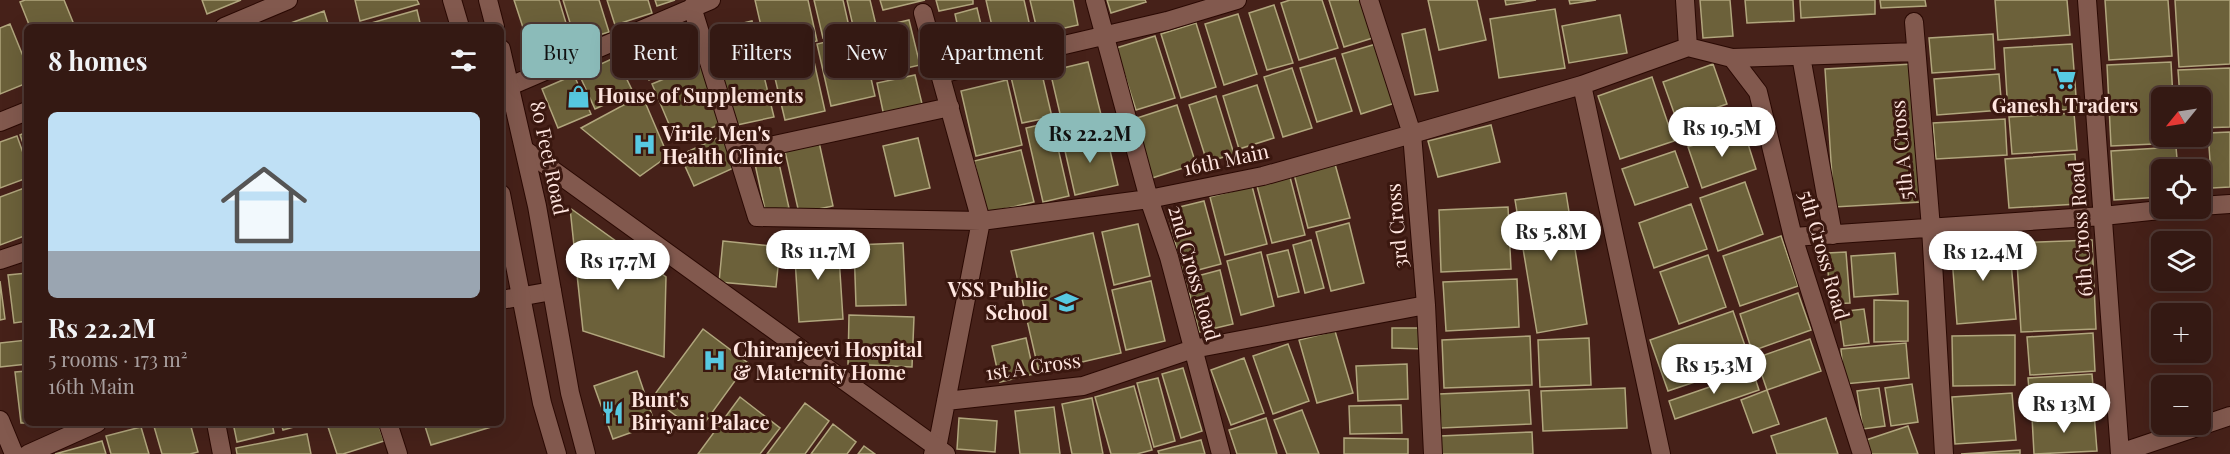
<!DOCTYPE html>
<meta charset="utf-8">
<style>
body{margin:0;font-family:"Playfair Display",serif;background:#3f2621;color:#f1f3f6;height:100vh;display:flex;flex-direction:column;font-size:22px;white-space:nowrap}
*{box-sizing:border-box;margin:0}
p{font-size:20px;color:#a9a0a0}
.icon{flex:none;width:33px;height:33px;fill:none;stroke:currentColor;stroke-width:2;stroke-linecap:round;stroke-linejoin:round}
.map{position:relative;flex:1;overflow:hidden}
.drawer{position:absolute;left:24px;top:24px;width:480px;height:402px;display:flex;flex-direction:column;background:#341913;border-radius:9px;box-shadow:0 6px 24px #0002,0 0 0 2px #4e3833}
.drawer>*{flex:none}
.top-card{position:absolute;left:522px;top:24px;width:570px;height:54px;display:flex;gap:12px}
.needle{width:39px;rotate:240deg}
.tools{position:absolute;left:2151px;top:87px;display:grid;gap:12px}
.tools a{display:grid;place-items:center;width:60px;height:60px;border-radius:9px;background:#341913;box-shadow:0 6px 24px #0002,0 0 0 2px #4e3833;font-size:30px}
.price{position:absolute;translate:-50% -51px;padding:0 14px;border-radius:21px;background:#fff;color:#222;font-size:20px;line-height:39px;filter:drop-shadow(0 2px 3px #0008)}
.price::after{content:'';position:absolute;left:50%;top:36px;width:18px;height:14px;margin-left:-9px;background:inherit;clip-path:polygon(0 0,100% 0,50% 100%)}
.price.selected{background:#8bbbb9;color:#111}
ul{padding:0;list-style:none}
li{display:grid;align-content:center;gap:12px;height:318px;padding:0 24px}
li span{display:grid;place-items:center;height:186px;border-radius:9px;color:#555}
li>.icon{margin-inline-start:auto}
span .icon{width:108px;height:108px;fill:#fffc;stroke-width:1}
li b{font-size:26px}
h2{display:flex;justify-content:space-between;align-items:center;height:72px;padding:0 24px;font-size:26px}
.tag{padding:0 21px;border-radius:9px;background:#341913;box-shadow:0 6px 24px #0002,0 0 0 2px #4e3833;font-size:21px;line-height:54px}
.tag.selected{background:#8bbbb9;color:#111}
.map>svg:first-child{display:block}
.building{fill:#6c613a;stroke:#b1a67d;stroke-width:1.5}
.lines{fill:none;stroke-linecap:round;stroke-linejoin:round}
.minor-casing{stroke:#2a0903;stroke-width:20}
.tertiary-casing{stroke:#2a0903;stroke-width:20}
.secondary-casing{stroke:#2a0903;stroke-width:20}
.minor{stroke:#82594e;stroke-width:18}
.tertiary{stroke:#82594e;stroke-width:18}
.secondary{stroke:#82594e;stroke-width:18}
.labels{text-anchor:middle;stroke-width:6;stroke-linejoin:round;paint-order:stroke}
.poi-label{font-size:20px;font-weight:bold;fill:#ffe6e0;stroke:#3a170f;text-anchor:start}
.street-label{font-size:20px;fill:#ffe6e0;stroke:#3a170f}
</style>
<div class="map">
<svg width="2230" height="454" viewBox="0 0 2230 454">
<rect width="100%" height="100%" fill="#462119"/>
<path class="building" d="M25,0H64L75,27H30L20,2Z
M202,0H241L207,14Z
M355,0H417L419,4L360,21Z
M514,0H559L573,46L533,58Z
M563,0H599L609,32L576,42Z
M607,0H648L652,13L615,25Z
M655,0H675L657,6Z
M755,0H808L817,41L767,52Z
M814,0H843L850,31L823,38Z
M847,0H870L876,25L854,30Z
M880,0H925L883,10Z
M936,0H973V4L939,11Z
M986,0H1024L1031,31L995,39Z
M1030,0H1073L1078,25L1038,34Z
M1107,0H1145L1146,2L1111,13Z
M1290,0H1322L1338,48L1299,60L1281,3Z
M1329,0H1364L1376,37L1344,47Z
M1428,0H1477L1486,40L1439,50Z
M1505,0H1536L1506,5Z
M1569,0H1596L1570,4Z
M1700,0H1730L1733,36L1703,38Z
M1745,0H1793L1794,21L1747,23Z
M1800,0H1875V14L1801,18Z
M1880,0H1925L1926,6L1881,8Z
M1995,0H2067L2070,35L1998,40Z
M2105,0H2168L2172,56L2109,60Z
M2175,0H2230V64L2179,67Z
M1274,5L1293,63L1267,70L1249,13Z
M977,8L986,46L963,51L955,14Z
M1555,9L1565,68L1499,78L1490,19Z
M417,10L421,27H364V25Z
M324,11L329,27H289L288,24Z
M1238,14L1257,74L1224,85L1205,24Z
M1620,15L1627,53L1569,63L1562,26Z
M680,17L698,56L649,80L630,41Z
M909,20L920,65L880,74L870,29Z
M752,21L760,55L722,64L714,30Z
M1196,23L1216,87L1181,98L1161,34Z
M10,24L27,66V83L0,94V28Z
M1425,29L1438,91L1415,95L1402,34Z
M861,34L875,96L831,106L817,44Z
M1993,34L1995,69L1932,73L1929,38Z
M1155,36L1175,98L1136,110L1116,48Z
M1376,44L1395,103L1361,114L1342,54Z
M2072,44L2077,109L2008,113L2004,48Z
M811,48L825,111L785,120L770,57Z
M616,57L633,92L595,109L579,74Z
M1335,58L1352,111L1317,122L1300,68Z
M760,60L774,117L732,126L720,69Z
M1088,62L1104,127L1065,135L1050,71Z
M2171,62L2173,98H2162V136H2175L2176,143L2111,146L2107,65Z
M700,64L725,122L677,143L652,84Z
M1713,64L1727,104L1677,121L1663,82Z
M1913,64L1922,202L1834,207L1825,69Z
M1292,68L1312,128L1283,137L1264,77Z
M2230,68V127L2200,128V98H2180L2178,70Z
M1041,70L1052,117L1022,123L1011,77Z
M1999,74L2002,110L1937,115L1934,79Z
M574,75L591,114L558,128L542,89Z
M915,75L924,112L885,121L877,83Z
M1652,77L1674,141L1620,159L1598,96Z
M1007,80L1022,145L976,156L961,91Z
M1257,85L1274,138L1239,149L1223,96Z
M642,95L668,156L640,176L581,128Z
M1216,96L1234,154L1207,162L1189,105Z
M1177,105L1196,164L1152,178L1134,119Z
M2074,113L2077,150L2012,154L2009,117Z
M2005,119L2007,155L1936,159L1933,123Z
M1052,122L1069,196L1043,202L1026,128Z
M1491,125L1500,162L1438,177L1428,141Z
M1743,128L1756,169L1702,188L1688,147Z
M27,132V154L20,135Z
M2230,132V187L2212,188L2208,133Z
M1106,133L1118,185L1075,195L1063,142Z
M724,135L738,166L694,186L680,155Z
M17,136L27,164V178L0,188V142Z
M918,138L930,188L895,196L883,146Z
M819,142L833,206L799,213L784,147Z
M2176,147L2178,170H2162V197L2114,200L2111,151Z
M776,150L789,208L766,214L753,155Z
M1021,150L1034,202L986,213L974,161Z
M1675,151L1688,187L1635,205L1622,169Z
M2075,154L2078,204L2009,208L2005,159Z
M1335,164L1350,218L1308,228L1294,174Z
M1290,177L1305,235L1272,243L1257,186Z
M1745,182L1763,234L1718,251L1700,198Z
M1252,186L1267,244L1225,255L1210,197Z
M27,187V235L0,245V197Z
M1566,193L1587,324L1537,333L1515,200Z
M1204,201L1221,264L1183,274L1167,210Z
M1691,204L1707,249L1654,268L1639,223Z
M1508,207L1511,269L1441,272L1439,210Z
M570,208L666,277L664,357L583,331Z
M1349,223L1364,283L1331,291L1316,232Z
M1138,224L1150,276L1114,285L1102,232Z
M1093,233L1121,353L1039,372L1011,251Z
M1781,236L1798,286L1740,306L1723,256Z
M2009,239L2016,319L1957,324L1951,244Z
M1311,240L1324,288L1305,293L1293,245Z
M2092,240L2096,329L2021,332L2016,243Z
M723,241L780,247L776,287L719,282Z
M838,241L843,319L799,322L794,243Z
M903,243L906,305L856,306L854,245Z
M1288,250L1299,292L1278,297L1267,255Z
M1261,252L1274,306L1241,315L1227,261Z
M1846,252L1850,303L1830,304L1827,253Z
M1895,253L1898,294L1854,297L1851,256Z
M1708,255L1726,307L1679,324L1660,272Z
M1220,270L1233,324L1199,332L1186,279Z
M27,273V321L14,323L8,275Z
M1517,279L1519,327L1446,331L1443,282Z
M0,281L5,319L0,320Z
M1151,281L1165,341L1126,350L1112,290Z
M1798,293L1811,330L1752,351L1740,314Z
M1874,300L1908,301V341L1874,342Z
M1864,309L1869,343L1844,346L1839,312Z
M1733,311L1751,363L1668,391L1650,340Z
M849,315L914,317L912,367L848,364Z
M1392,328H1424V349L1392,348Z
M703,329L748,363L698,432L652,398Z
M1335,331L1353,393L1317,403L1299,340Z
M2093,333L2095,371L2030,375L2027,337Z
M2015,335V385L1953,386L1952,336Z
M1530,336L1532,385L1444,388L1442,340Z
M1026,338L1034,374L1000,382L992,346Z
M1589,338L1591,385L1540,387L1538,340Z
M1810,339L1821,371L1767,390L1756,358Z
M27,340V364L0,367V343Z
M1906,343L1909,378L1844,384L1841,349Z
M1288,344L1309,401L1273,414L1253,356Z
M1244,358L1264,413L1231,425L1211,370Z
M1407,364L1408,399L1358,401L1356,366Z
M1183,368L1202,431L1181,438L1162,374Z
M27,371V423H21L15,372Z
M637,371L655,424L613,439L594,386Z
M1753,372L1759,390L1675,419L1669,401Z
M2092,374L2095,410L2031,414L2028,378Z
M1158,378L1175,441L1154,447L1137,383Z
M1912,384L1918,422L1891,426L1885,388Z
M1134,386L1152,450L1137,454H1111L1095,397Z
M1625,388L1627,428L1543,431L1541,391Z
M1879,388L1885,426L1863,429L1857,391Z
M1529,390L1531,424L1441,428L1439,394Z
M1767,390L1779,424L1753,433L1741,400Z
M2012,393L2016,440L1955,444L1952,397Z
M740,397L780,428L760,454H698Z
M1092,398L1103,454H1072L1062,404Z
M805,403L829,421L805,454H767Z
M1401,405L1402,433L1350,434L1349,406Z
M1054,407L1060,454H1020L1015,411Z
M1302,410L1319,454H1287L1274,420Z
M2094,413L2097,451L2034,454L2032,417Z
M959,418L997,421L995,452L957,449Z
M1266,418L1277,454H1237L1229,430Z
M1826,418L1838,454H1777L1771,436Z
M153,423H190L198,452L190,454H162Z
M233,423H272L274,433L237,442Z
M281,423H308L283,430Z
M378,423L384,441L343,454H337L327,424Z
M424,423H497L498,425L431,445Z
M833,424L856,442L847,454H811Z
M1908,426L1918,454H1868L1863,441Z
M141,427L149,454H111L106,436Z
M1532,432L1533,454H1441L1440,436Z
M307,434L311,454H237L236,448Z
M1344,438L1408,439V454H1344Z
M1201,440L1205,454H1159L1158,451Z
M102,441L106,454H55Z
M864,446L875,454H858Z
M2020,450V454H1961Z"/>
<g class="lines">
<defs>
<path id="minor" d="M1095,0L1149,199L1169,257L1221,454
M1369,0L1412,134L1426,305L1433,454
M1685,0L1688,47L1732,58L1758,92L1793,237L1862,454
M2087,0L2120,454
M692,7L757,217L981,221L1149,199L1263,176L1412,134L1582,85L1688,47
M923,13L981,221L937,448L933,454
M1914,22L1931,228L1944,454
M224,27L288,0
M1801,56L1833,235
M1732,58L1916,52
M940,74L1167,21L1237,0
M1582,85L1661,454
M510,86L711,0
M0,122L27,111
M738,153L950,107
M2200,206L2230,204
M1793,237L2103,216L2179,208
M0,260L27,251
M501,300L552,291
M946,401L1083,386L1193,349L1426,305
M0,420L14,454
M216,423L222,454
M388,423L398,454
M2120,453L2230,416
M28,454L97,423"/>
<path id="tertiary" d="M525,150L946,454"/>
<path id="secondary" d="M452,0L460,27
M488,0L495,27
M501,49L537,206L570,393L586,454
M501,194L542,403L557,454"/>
</defs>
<use href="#minor" class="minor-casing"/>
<use href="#tertiary" class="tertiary-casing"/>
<use href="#secondary" class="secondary-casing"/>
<use href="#minor" class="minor"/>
<use href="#tertiary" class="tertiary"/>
<use href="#secondary" class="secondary"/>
</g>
<defs>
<symbol id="supermarket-bare" viewBox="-9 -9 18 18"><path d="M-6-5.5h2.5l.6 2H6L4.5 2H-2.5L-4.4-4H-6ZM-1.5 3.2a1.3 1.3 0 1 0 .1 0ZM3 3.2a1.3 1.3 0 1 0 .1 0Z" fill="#57c9e2" stroke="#3a170f" stroke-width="2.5" paint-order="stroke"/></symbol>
<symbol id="shop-bare" viewBox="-9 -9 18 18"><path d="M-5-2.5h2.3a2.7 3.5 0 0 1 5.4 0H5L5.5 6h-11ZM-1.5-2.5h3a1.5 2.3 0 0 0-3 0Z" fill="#57c9e2" stroke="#3a170f" stroke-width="2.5" paint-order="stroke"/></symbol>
<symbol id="hospital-bare" viewBox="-9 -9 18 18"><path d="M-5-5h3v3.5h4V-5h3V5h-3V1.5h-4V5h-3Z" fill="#57c9e2" stroke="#3a170f" stroke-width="2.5" paint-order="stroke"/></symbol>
<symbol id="school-bare" viewBox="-9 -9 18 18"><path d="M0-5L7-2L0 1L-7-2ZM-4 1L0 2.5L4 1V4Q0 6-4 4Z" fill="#57c9e2" stroke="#3a170f" stroke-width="2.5" paint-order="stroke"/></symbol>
<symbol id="restaurant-bare" viewBox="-9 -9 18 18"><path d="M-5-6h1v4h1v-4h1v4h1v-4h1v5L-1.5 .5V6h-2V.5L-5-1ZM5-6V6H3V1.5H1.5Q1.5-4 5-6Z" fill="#57c9e2" stroke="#3a170f" stroke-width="2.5" paint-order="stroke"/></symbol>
</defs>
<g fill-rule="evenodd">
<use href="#supermarket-bare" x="2048" y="62" width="33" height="33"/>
<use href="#shop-bare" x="562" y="80" width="33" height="33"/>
<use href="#hospital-bare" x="628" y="128" width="33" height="33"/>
<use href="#school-bare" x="1050" y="286" width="33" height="33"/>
<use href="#hospital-bare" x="698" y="344" width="33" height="33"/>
<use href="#restaurant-bare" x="596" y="396" width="33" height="33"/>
</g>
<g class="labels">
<g class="poi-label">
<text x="597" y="103">House of Supplements</text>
<text x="2065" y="113" text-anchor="middle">Ganesh Traders</text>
<text x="662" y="141">Virile Men's<tspan x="662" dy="23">Health Clinic</tspan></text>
<text x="1048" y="297" text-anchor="end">VSS Public<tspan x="1048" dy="23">School</tspan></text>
<text x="733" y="357">Chiranjeevi Hospital<tspan x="733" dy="23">&amp; Maternity Home</tspan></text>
<text x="631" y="407">Bunt's<tspan x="631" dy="23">Biriyani Palace</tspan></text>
</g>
<g class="street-label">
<text transform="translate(1902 150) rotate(-95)" y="7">5th A Cross</text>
<text transform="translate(549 158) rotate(78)" y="7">80 Feet Road</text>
<text transform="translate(1226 160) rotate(-12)" y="7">16th Main</text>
<text transform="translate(1397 226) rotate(-95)" y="7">3rd Cross</text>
<text transform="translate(2081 229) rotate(-94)" y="7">6th Cross Road</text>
<text transform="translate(1824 255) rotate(74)" y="7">5th Cross Road</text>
<text transform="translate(1194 273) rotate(74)" y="7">2nd Cross Road</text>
<text transform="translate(1033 367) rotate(-8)" y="7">1st A Cross</text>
</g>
</g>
</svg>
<div class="tools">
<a><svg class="needle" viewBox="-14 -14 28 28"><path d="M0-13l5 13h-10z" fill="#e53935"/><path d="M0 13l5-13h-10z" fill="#a9a0a0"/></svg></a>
<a><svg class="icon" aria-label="locate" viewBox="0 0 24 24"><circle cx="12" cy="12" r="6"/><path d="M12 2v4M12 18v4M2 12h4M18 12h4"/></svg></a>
<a><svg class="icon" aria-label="layers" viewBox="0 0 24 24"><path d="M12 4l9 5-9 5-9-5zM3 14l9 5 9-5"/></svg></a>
<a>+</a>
<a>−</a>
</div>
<b class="price" style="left:1722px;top:158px">Rs 19.5M</b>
<b class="price selected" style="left:1090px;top:164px">Rs 22.2M</b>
<b class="price" style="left:1551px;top:262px">Rs 5.8M</b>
<b class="price" style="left:818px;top:281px">Rs 11.7M</b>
<b class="price" style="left:1983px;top:282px">Rs 12.4M</b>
<b class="price" style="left:618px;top:291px">Rs 17.7M</b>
<b class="price" style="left:1714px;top:395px">Rs 15.3M</b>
<b class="price" style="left:2064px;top:434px">Rs 13M</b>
<div class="top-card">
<a class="tag selected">Buy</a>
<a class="tag">Rent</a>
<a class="tag">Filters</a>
<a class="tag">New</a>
<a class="tag">Apartment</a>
</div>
<section class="drawer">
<h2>8 homes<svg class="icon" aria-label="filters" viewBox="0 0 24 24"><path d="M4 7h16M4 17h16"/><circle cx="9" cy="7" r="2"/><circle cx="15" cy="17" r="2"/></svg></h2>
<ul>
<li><span style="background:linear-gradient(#bfe0f5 75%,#9aa5b1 0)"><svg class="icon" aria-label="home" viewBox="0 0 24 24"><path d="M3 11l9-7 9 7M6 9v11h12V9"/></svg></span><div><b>Rs 22.2M</b><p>5 rooms · 173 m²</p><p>16th Main</p></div></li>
</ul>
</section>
</div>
